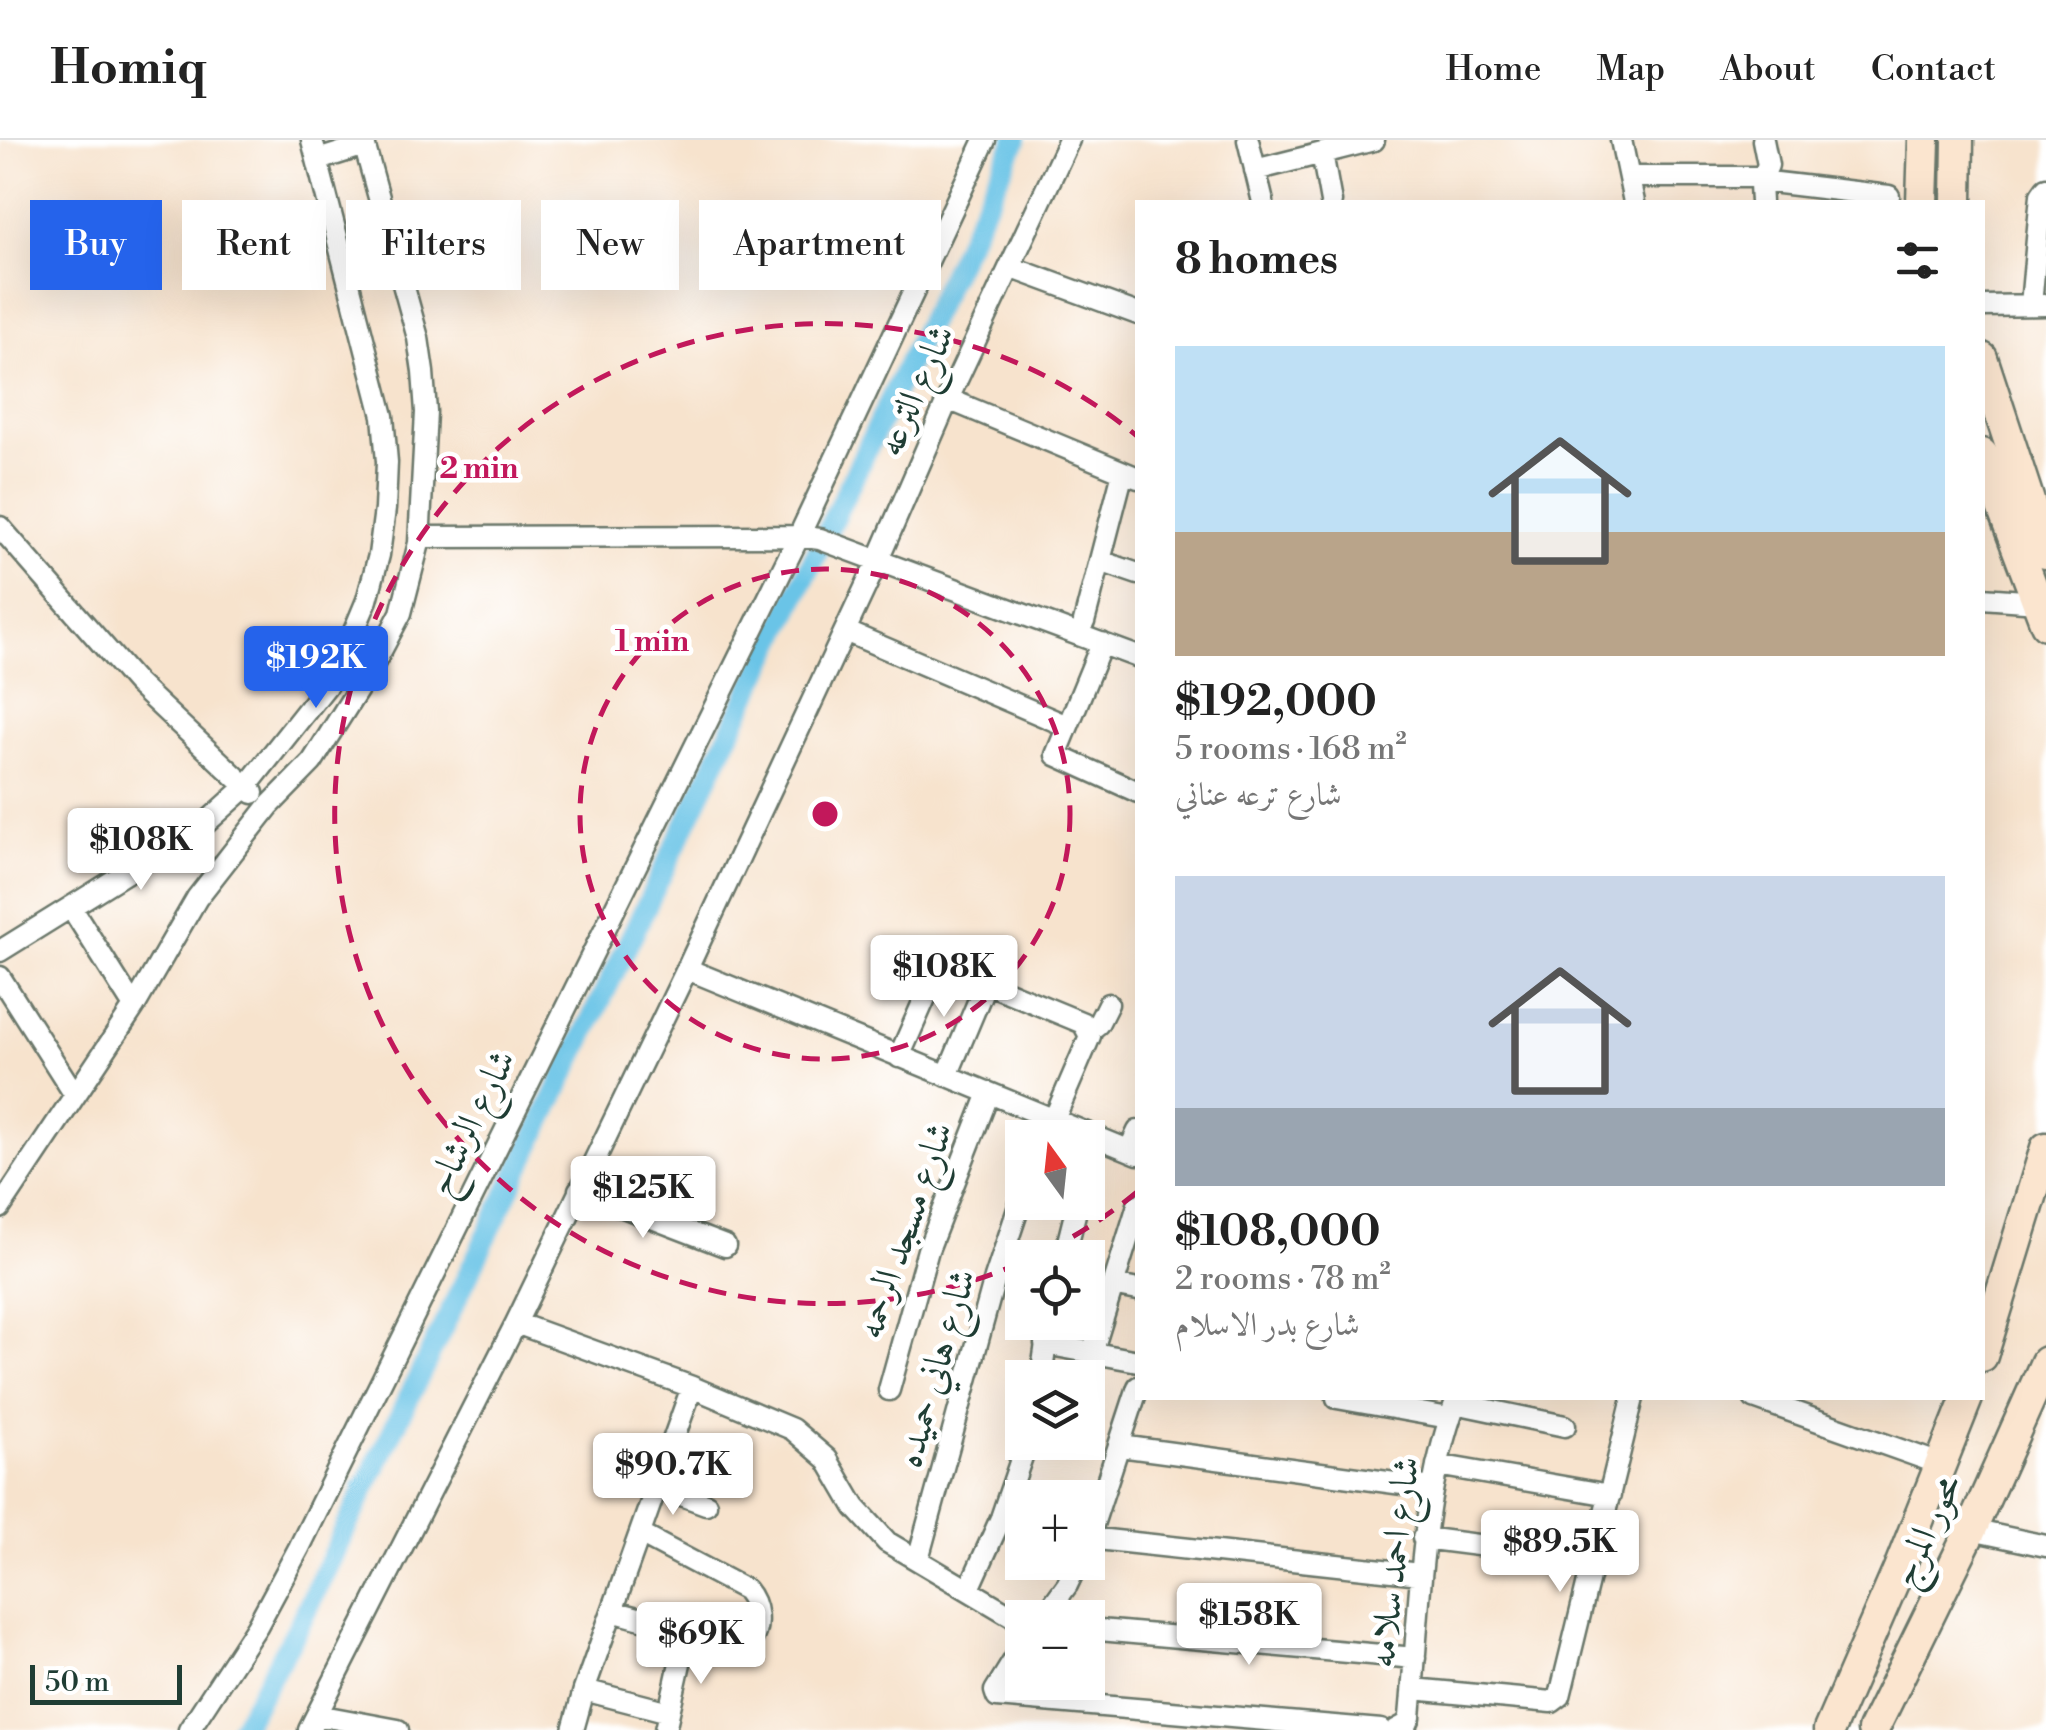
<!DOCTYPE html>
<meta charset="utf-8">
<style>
body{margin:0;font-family:"Libre Bodoni",Amiri,serif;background:#f6f6f6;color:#222;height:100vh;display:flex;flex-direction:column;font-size:38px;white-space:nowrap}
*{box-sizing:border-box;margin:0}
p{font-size:32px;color:#767676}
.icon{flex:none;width:55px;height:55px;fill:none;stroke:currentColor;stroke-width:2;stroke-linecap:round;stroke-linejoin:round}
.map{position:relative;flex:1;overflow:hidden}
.details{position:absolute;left:1135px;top:60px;width:850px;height:1200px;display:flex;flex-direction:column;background:#fff;border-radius:0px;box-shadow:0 10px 40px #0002}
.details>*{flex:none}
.banner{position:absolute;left:30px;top:60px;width:950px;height:90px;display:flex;gap:20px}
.needle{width:65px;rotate:345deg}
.fabs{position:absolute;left:1005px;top:980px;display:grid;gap:20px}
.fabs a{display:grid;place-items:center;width:100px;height:100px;border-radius:0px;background:#fff;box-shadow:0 10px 40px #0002;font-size:50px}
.scale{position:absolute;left:30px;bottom:25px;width:152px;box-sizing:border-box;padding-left:10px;border:5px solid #1f3d34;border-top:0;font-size:28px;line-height:35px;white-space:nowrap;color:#1f3d34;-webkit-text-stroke:8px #fff;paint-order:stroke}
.price{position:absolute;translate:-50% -85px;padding:0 22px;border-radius:10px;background:#fff;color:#222;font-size:32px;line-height:65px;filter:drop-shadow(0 2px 5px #0008)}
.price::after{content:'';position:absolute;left:50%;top:60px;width:30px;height:22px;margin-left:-15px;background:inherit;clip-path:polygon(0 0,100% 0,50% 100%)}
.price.selected{background:#2563eb;color:#fff}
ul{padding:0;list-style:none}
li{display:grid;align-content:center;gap:20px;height:530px;padding:0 40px}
li span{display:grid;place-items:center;height:310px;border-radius:0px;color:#555}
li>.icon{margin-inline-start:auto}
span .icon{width:180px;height:180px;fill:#fffc;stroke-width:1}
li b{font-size:42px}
h2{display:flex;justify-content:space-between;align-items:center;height:120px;padding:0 40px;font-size:42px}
.tag{padding:0 35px;border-radius:0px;background:#fff;box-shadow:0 10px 40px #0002;font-size:35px;line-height:90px}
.tag.selected{background:#2563eb;color:#fff}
header{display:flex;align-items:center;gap:60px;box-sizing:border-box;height:140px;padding:0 50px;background:#fff;border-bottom:2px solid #e0e0e0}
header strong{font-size:48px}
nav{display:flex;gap:55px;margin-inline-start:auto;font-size:35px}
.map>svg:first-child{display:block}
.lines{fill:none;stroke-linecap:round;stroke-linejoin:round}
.canal{stroke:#6ac4e7;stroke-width:22}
.street-casing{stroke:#6b776a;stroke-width:25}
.secondary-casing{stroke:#6b776a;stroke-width:35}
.street{stroke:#fff;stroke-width:20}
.secondary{stroke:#fbe5cf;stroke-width:30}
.ring{fill:none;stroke:#c2185b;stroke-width:5;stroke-dasharray:18 12}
.labels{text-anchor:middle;stroke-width:9;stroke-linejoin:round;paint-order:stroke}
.street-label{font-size:38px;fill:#1f3d34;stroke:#fff}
.centre{fill:#c2185b;stroke:#fff;stroke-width:5}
.ring-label{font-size:30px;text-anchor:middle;font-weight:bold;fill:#c2185b;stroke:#fff;stroke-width:9;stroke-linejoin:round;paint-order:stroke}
</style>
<header>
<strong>Homiq</strong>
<nav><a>Home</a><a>Map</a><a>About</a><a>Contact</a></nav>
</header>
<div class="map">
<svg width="2046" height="1590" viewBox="0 0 2046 1590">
<rect width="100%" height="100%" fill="#fff"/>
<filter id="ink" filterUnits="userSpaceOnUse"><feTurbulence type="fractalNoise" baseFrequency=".01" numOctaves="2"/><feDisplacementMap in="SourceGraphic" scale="20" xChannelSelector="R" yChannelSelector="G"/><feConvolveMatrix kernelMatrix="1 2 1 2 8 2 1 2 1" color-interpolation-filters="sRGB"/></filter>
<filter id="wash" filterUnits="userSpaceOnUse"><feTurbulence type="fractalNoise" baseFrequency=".0048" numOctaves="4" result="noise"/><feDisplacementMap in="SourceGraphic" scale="40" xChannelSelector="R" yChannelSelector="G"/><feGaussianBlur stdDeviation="2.25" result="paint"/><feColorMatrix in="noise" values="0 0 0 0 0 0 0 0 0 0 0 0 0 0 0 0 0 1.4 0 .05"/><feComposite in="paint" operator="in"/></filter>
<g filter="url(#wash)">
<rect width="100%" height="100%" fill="#f7e3cd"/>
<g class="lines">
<path class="canal" d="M240,1590L297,1489L1016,0"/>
</g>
</g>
<g filter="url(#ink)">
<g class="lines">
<defs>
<path id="street" d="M1248,0L1263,62
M1621,0L1634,62
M1322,13L1331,62
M318,20L365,5
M1255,30L1374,0
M1629,37H1763
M1761,41L1889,56
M1761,62L1760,44L1768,25L1763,0
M1010,127L1138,174
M2031,165L2041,55L2046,48
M1982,166L2046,165
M948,259L1138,338
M0,387L136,543L253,653
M420,397L799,396L820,399L1138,517
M1100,421L1138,434
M1982,458L2038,462
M1084,482L1123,332
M845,491L1067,586
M1102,503L1056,615L1138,652
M71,767L134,867
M0,811L206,683L246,647L327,545L349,503L367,460L379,415L385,369L387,322L383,276L312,0
M687,829L1138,1014
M0,837L75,955
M1089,891L1098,884L1108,864
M899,917L936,833L945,826L1083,883L1090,896L1046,998
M947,936L986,843
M1129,1010L1138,991
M1088,1026L1095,996
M579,1050L725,1106
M0,1068L134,867L197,758L269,666L312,622L374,524L401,473L419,403L426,272L423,232L418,198L363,0
M1064,1118L1078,1062
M1113,1145L1138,1150
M516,1183L692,1247L792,1289L827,1319L855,1367L887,1402L1022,1482
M1045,1204L1138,1221
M1092,1213L1138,1065
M1041,1238L1049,1182
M889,1250L928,1110L989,953
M1337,1258L1449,1278
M1754,1258L1940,1324
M1455,1263L1565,1286
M1120,1306L1432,1348
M1437,1325L1610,1355
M657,1346L706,1364
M1971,1390L2046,1406
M1088,1398L1420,1434
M1423,1398L1594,1420
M1088,1400L1138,1247
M918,1419L995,1138L1022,1057
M969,1449L1001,1378L1027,1302
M612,1471L738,1505L750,1502C761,1488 758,1464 746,1450L640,1394
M1043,1478L1067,1445L1078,1422
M1088,1489L1415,1518
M1022,1507L995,1551L997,1557L1381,1590
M1413,1549L1552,1562L1560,1556L1633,1258
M584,1550L669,1572
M317,1575L398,1590
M189,1590L257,1486L299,1408L799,396L985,0
M309,1590L516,1183L687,829L878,420L948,259L1069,0
M573,1590L584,1550L692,1247
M665,1590L687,1492
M1396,1590L1407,1584L1410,1577C1420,1469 1419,1360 1457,1258"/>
<path id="secondary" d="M1922,62L1924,0
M1957,62L1958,0
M1982,218L2046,413
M1982,314L2046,484
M1982,1216L2046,1008
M1829,1590L1898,1431L1967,1258
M1873,1590L1971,1390L2046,1222"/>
</defs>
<use href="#street" class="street-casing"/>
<use href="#secondary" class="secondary-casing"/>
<use href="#street" class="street"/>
<use href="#secondary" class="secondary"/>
</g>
</g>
<g class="ring">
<circle cx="825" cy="674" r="245"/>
<path d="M1137 1052A490 490 0 0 1 1036 1116M1020 1123A490 490 0 1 1 1137 296"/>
</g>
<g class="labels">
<g class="street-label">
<text transform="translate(915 250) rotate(-66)" y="13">شارع الترعه</text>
<text transform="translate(470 982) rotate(-64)" y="13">شارع الرشاح</text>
<text transform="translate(904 1090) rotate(-71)" y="13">شارع مسجد الرحمه</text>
<text transform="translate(935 1228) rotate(-74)" y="13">شارع هاني حميده</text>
<text transform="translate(1925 1390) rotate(-65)" y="13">محور المرج</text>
<text transform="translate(1393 1422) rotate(-83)" y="13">شارع احمد سلامه</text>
</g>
</g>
<circle cx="825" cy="674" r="15" class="centre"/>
<g class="ring-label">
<text x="479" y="338">2 min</text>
<text x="652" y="511">1 min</text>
</g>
</svg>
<div class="fabs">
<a><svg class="needle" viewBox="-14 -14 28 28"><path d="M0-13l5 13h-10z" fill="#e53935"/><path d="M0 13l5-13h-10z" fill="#767676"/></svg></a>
<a><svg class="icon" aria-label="locate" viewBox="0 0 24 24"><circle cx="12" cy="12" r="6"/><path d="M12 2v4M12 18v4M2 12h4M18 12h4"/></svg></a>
<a><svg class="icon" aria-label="layers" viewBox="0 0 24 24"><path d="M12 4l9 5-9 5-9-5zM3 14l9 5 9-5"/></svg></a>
<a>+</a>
<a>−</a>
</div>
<div class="scale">50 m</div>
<b class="price selected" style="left:316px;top:571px">$192K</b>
<b class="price" style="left:141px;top:753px">$108K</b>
<b class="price" style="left:944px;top:880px">$108K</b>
<b class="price" style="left:643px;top:1101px">$125K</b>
<b class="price" style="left:673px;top:1378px">$90.7K</b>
<b class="price" style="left:1560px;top:1455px">$89.5K</b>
<b class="price" style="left:1249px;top:1528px">$158K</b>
<b class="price" style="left:701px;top:1547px">$69K</b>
<div class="banner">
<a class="tag selected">Buy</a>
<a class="tag">Rent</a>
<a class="tag">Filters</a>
<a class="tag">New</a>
<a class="tag">Apartment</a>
</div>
<section class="details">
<h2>8 homes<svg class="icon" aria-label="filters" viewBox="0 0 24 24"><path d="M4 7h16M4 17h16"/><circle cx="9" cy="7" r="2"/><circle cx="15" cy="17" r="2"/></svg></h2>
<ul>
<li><span style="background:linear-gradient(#bfe0f5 60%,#b9a48a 0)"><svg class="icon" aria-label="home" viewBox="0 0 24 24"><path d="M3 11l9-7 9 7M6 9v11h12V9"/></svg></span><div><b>$192,000</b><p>5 rooms · 168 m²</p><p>شارع ترعه عناني</p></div></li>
<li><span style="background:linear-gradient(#c9d6e8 75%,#9aa5b1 0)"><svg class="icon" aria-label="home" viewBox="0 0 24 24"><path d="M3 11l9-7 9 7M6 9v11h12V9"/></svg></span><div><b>$108,000</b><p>2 rooms · 78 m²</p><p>شارع بدر الاسلام</p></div></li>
</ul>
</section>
</div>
